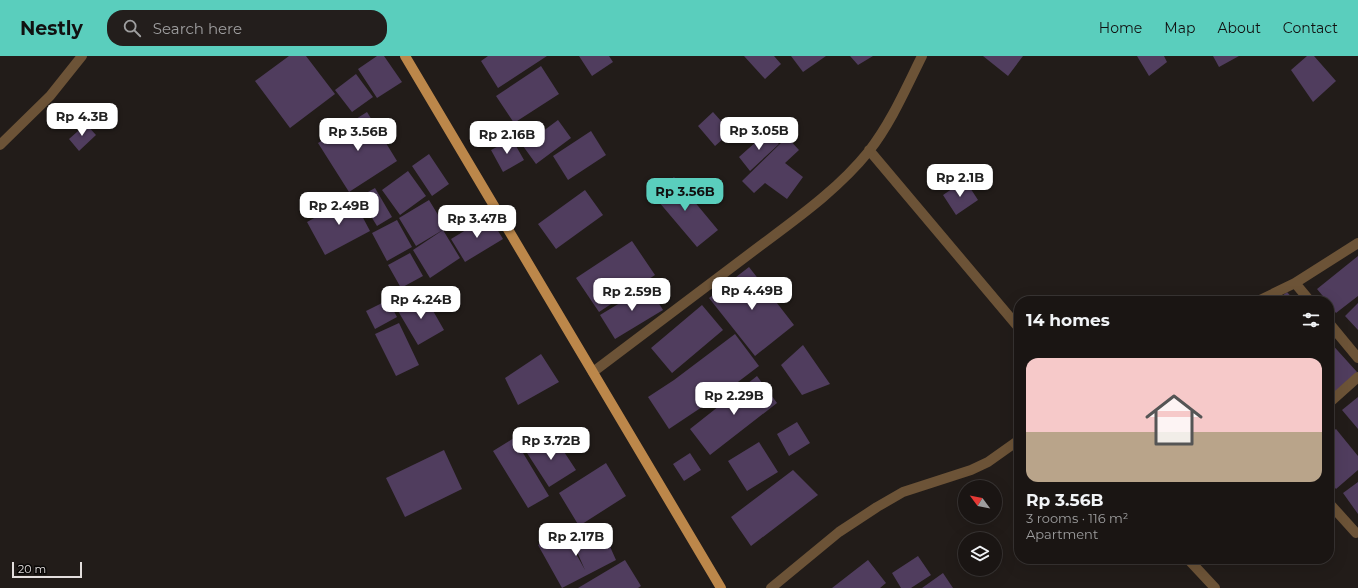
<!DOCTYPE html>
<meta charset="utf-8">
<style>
body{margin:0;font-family:Montserrat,sans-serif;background:#231e1c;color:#f1f3f6;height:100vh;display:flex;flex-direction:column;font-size:15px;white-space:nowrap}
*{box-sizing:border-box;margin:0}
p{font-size:13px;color:#9f9fa0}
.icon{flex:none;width:22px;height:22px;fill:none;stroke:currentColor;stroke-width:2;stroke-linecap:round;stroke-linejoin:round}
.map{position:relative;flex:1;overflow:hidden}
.sheet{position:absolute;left:1014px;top:240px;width:320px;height:268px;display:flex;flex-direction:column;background:#1a1513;border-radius:16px;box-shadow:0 4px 16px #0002,0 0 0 1px #383433}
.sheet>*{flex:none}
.needle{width:26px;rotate:302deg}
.tools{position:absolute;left:958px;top:424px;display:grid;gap:8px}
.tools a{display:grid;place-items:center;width:44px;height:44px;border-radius:50%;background:#1a1513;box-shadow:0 4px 16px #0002,0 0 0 1px #383433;font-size:20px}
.scale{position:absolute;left:12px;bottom:10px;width:70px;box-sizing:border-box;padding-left:4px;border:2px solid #e3dedd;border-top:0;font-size:11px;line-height:14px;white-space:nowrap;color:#e3dedd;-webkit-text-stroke:3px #090706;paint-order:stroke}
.price{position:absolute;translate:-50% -34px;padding:0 9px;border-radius:8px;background:#fff;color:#222;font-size:13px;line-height:26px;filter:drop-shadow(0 1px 2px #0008)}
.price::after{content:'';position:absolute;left:50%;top:24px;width:12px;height:9px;margin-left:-6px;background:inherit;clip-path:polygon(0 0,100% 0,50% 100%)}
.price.selected{background:#5acebd;color:#111}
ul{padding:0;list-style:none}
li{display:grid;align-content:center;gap:8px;height:212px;padding:0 12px}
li+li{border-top:1px solid #383433}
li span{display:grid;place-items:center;height:124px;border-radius:12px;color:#555}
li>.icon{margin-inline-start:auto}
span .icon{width:72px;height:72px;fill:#fffc;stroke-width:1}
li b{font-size:17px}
h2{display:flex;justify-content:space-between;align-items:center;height:48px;padding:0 12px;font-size:17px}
header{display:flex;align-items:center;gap:24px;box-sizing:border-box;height:56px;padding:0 20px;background:#5acebd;color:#111}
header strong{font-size:19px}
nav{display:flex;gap:22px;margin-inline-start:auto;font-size:14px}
.search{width:280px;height:36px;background:#231e1c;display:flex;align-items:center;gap:10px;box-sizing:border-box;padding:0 14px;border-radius:16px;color:#9f9fa0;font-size:15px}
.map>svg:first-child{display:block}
.building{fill:#503d5e}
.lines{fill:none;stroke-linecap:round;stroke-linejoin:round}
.minor{stroke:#6c5337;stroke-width:10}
.major{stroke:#bc874a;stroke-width:10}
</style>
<header>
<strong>Nestly</strong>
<div class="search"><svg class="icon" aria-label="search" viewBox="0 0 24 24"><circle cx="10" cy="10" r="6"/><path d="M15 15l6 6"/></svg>Search here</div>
<nav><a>Home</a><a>Map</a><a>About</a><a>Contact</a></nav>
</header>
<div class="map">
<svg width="1358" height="532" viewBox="0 0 1358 532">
<rect width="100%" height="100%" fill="#221c19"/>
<path class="building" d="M289,0H306L335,38L290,72L255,25Z
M377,0H384L402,26L377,42L358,13Z
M488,0H547L498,32L481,5Z
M579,0H609L613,6L592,20Z
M744,0H774L781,8L765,23Z
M791,0H826L803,16Z
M850,0H873L858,9Z
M983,0H1023L1008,20Z
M1137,0H1164L1167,6L1149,20Z
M1213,0H1239L1219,11Z
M1307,0H1314L1336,25L1313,46L1291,14Z
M541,10L559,38L514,67L496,40Z
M356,18L373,41L352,56L335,34Z
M367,56L397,105L349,136L318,87Z
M713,56L731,76L715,90L698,70Z
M558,64L571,82L536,108L523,90Z
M86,68L96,79L79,95L69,83Z
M591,75L606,99L568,124L553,100Z
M767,76L779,88L750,115L739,101Z
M787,81L799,94L785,107L803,121L787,143L765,127L754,137L742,125Z
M512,83L524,104L503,116L491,94Z
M429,98L449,128L432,140L412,110Z
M408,115L426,140L400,159L382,134Z
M674,121L718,174L697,191L653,139Z
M965,124L978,144L956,159L943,139Z
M375,132L392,161L377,170L359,141Z
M585,134L603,159L556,193L538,168Z
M352,141L370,175L325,199L307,166Z
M429,144L446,172L416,190L399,162Z
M489,160L503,183L465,206L451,183Z
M397,164L412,191L387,205L372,177Z
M443,174L460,202L430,222L413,194Z
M632,185L655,219L599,256L576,222Z
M410,197L423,220L401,232L388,209Z
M1358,200V240L1336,257L1329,248V245H1327L1317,233Z
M749,211L794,269L755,300L709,242Z
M648,230L663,254L615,283L600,259Z
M1287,236L1295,245H1276Z
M424,239L444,274L418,289L398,255Z
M388,244L397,261L375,273L366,255Z
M1358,247V274L1345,260Z
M702,249L723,274L672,317L651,292Z
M399,267L419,309L396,320L375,278Z
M735,278L759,310L726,335L669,373L648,341L674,324Z
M1329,285L1357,316L1329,342Z
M803,289L830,328L802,339L781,309Z
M541,298L559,326L518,349L505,322Z
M757,320L777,347L710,399L690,373Z
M1358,341V373L1342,354Z
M797,366L810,387L789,400L777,378Z
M1336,373L1358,400V414L1336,433L1329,425V378Z
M553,379L576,414L549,431L527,397Z
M514,382L549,440L528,452L493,395Z
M759,386L778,416L747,435L728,405Z
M444,394L462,433L405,461L386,422Z
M690,397L701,414L684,425L673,408Z
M606,407L626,440L579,470L559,437Z
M793,414L818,439L751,490L731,461Z
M1358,426V458L1343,437Z
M563,474L585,514L574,489L603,475L616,504L562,532L538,489Z
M918,500L931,519L911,532H901L892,517Z
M625,504L641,530L638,532H578Z
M868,504L886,527L880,532H832Z
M943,517L953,532H922Z"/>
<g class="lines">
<path class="minor" d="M0,89L50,40L82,0
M869,94L1019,272
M1295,227L1310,245
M1258,245L1295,227L1358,187
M1329,267L1358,302
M593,316C646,276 699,236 752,196C793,165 837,135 869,95C891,67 906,32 922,0
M1329,347L1358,321
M1329,447L1356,477
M1188,503L1215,532
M771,532L839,476L877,451L903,436L971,414L988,406L1019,384"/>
<path class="major" d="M405,0L721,532"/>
</g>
</svg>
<div class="tools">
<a><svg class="needle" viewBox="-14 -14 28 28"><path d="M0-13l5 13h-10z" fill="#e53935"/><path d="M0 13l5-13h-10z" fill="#9f9fa0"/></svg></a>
<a><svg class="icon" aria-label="layers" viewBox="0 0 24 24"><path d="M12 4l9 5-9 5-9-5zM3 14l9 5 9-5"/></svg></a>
</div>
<div class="scale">20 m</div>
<b class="price" style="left:82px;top:81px">Rp 4.3B</b>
<b class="price" style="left:759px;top:95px">Rp 3.05B</b>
<b class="price" style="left:358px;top:96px">Rp 3.56B</b>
<b class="price" style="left:507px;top:99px">Rp 2.16B</b>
<b class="price" style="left:960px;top:142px">Rp 2.1B</b>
<b class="price selected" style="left:685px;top:156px">Rp 3.56B</b>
<b class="price" style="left:339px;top:170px">Rp 2.49B</b>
<b class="price" style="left:477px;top:183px">Rp 3.47B</b>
<b class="price" style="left:752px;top:255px">Rp 4.49B</b>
<b class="price" style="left:632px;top:256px">Rp 2.59B</b>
<b class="price" style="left:421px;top:264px">Rp 4.24B</b>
<b class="price" style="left:734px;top:360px">Rp 2.29B</b>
<b class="price" style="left:551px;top:405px">Rp 3.72B</b>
<b class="price" style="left:576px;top:501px">Rp 2.17B</b>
<section class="sheet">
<h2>14 homes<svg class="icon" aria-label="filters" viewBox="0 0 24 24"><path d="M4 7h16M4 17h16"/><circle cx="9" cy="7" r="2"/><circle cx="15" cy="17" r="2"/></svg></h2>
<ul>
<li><span style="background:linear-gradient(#f6c9c9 60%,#b9a48a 0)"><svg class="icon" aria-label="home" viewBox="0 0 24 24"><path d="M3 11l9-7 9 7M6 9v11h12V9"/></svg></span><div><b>Rp 3.56B</b><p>3 rooms · 116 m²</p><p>Apartment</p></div></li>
</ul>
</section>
</div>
